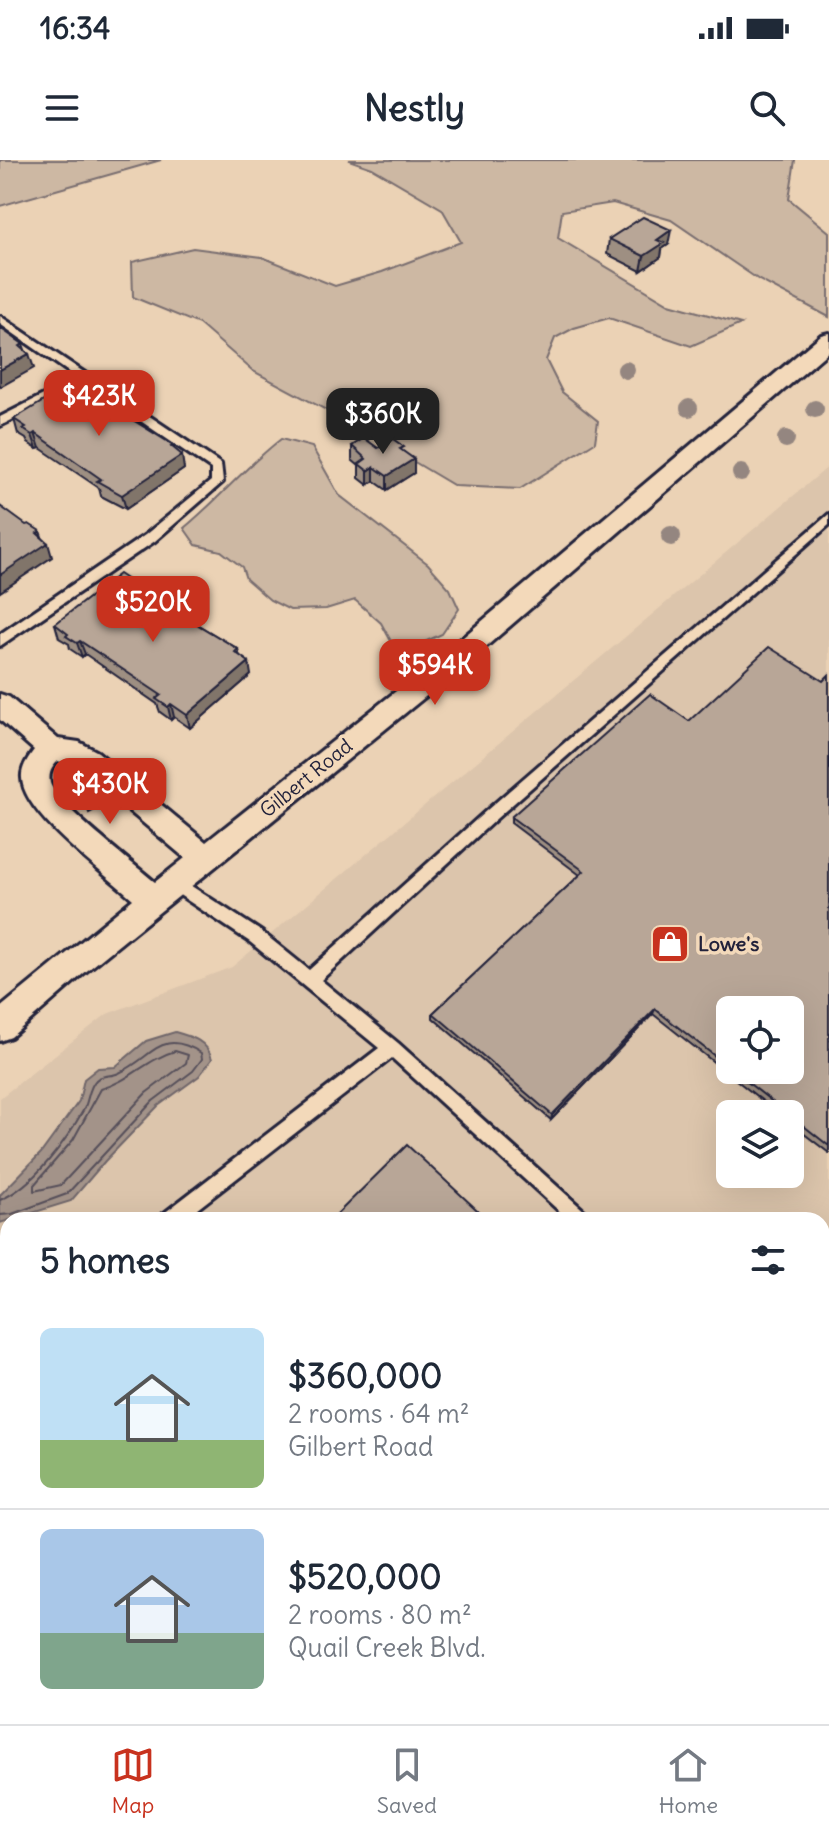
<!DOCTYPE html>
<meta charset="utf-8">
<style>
body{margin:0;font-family:Delius,sans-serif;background:#f2f2f3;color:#1f2937;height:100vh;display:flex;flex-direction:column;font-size:30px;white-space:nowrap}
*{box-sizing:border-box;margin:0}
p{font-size:26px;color:#747a83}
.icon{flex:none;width:44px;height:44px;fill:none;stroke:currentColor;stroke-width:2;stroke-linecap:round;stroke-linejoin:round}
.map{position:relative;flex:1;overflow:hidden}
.panel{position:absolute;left:0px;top:1052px;width:830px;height:512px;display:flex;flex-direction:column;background:#fff;border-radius:24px 24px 0 0;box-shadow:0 8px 32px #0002}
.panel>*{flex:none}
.controls{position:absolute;left:716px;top:836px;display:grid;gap:16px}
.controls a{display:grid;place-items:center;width:88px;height:88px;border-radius:12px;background:#fff;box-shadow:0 8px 32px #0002;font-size:40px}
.price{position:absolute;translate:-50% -68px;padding:0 18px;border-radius:16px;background:#c8321e;color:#fff;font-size:26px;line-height:52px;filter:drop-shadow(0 2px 4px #0008)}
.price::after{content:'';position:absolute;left:50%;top:48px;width:24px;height:18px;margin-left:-12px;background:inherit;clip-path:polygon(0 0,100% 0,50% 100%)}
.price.on{background:#222;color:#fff}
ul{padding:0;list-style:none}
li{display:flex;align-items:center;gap:24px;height:200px;padding:0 40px}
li+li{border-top:2px solid #e0e1e3}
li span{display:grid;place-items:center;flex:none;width:224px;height:160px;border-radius:12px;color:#555}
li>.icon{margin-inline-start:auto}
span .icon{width:96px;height:96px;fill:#fffc;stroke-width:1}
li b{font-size:34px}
h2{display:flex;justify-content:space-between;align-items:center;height:96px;padding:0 40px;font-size:34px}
.status{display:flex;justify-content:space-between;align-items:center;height:56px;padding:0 40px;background:#fff;direction:ltr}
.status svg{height:22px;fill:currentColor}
header{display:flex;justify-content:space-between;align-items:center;height:104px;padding:0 40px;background:#fff;font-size:36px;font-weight:700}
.menu{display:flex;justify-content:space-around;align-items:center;height:112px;border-top:2px solid #e0e1e3;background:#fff;font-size:22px;color:#747a83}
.menu a{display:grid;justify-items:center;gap:4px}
.menu .on{color:#c8321e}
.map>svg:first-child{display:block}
.built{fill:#dcc5ac;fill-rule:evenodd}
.green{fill:#cdb8a3;stroke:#786d6f;stroke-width:2}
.water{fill:#a39389;stroke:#6f666a;stroke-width:2}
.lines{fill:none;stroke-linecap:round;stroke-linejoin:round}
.shore{stroke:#564f5a;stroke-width:2}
.service-casing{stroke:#22223b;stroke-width:6}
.minor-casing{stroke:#22223b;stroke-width:6}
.service{fill:#f3d9ba;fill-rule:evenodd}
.minor{fill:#f3d9ba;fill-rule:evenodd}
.tree{fill:#948680}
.wall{fill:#9e8f82;stroke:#22223b;stroke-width:2;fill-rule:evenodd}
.shaded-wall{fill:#81746a;stroke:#22223b;stroke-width:2}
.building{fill:#b8a697;stroke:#22223b;stroke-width:2}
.labels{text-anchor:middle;stroke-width:7;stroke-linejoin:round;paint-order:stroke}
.street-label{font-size:20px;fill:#22223b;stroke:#f3d9ba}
.poi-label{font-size:20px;font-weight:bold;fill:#22223b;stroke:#f3d9ba;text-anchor:start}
</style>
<div class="status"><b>16:34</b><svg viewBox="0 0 49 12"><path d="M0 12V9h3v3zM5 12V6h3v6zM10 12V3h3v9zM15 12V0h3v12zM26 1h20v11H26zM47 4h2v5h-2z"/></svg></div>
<header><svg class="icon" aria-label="menu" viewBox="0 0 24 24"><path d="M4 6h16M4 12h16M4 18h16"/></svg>Nestly<svg class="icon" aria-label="search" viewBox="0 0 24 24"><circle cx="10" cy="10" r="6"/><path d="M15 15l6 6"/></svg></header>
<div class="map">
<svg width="829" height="1564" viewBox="0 0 829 1564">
<rect width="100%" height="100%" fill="#ebd2b5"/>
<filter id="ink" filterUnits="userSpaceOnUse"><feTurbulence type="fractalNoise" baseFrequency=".0125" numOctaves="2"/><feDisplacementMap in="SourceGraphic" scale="16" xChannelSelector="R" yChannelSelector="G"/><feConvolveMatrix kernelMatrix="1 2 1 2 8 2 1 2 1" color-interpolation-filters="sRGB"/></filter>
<g filter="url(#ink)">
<path class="built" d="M829,306V1564H0V938L107,854L232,807ZM730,850H790V910H730ZM730,954H790V1014H730ZM8,1060H822V1556H8Z"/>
<path class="green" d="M0,0H161L0,46Z
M349,0H795L789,39L829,72V157L759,120L671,60L613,43L562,51L558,78L669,144L741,164L691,186L609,158L574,168L555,178L546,200L562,232L598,261L595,282L520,329L455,326L332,253L253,211L199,164L133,137L132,102L193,88L262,97L335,126L382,112L461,82L442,49L372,8Z
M281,279L312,287L339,335L428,404L450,429L459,449L442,474L409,489L392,483L381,463L355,440L326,449L290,450L270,440L246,419L242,407L221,391L196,385L184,368C218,340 246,306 281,279Z"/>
<path class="water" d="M175,872C193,877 207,881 212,899L199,916L158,946L105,1001L71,1041L0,1063V1035L41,993L79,941L84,919L98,908L115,907L146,881Z"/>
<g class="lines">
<path class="shore" d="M175,891L188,895L186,903L146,933L61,1025L34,1031V1025L73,980L101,929C130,921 147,899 175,891Z
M0,1040C34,1026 66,981 84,949C89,940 88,928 96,920C102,914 111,917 119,913C153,898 160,867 201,893L202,899L193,911L153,941L67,1034L12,1054L0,1055"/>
<defs>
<path id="service" d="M0,156L221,304L223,322L155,381L0,486V474L145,375L211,321V309L85,223L0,266V257L77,218L0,164Z
M829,354V365L497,658L321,820L398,883L588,1054L591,1060H569L392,898L183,1060H160L163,1054L379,888L250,782L169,728L166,723L169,718H179L262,772L309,810L487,650Z
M8,1178V1202L0,1206V1183Z
M822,1267L829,1270V1294L822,1291Z"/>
<path id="minor" d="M829,173V191L467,503L83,814L11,877L0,881V848L133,739C106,714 23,655 22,618C21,608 28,598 34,590L0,560V534L9,537L58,579L79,582L98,592L206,682L449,489L821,175ZM58,601L78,608L185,698L155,722C134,704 56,644 50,623C48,613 52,607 58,601Z"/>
</defs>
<use href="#service" class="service-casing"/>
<use href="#minor" class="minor-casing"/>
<use href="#service" class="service"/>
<use href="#minor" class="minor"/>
</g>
<g class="tree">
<circle cx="626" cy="210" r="9"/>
<circle cx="689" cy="248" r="9"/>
<circle cx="815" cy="249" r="9"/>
<circle cx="786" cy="279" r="9"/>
<circle cx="741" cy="313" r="9"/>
<circle cx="671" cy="376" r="10"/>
</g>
<path class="wall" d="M609,79L668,85L662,89L661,97L641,111L607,94Z
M100,235L102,240L173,285L174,289L184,309L126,349L101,336L99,328L40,288L37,289L28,283L26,279L18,274L14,259Z
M352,286L404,292L414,313L387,330L374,321L368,325L359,318V306L352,300Z
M134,424L149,430L150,436L238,489L239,494L251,515L190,568L174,557L171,560L160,552L157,544L85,494L82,497L70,489L69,484L59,478L55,464Z
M829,515V993L790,963V954H779L653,854L551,960L433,858V853L580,715L511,663V657L689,561L823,521ZM730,850L790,910H730Z"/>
<path class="shaded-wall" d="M671,70L668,85L662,89L661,97L641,111L644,96L657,80Z
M23,184L27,195L29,194L34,208L0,227V210L20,186Z
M35,273L40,288L37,289L32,275Z
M173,285L176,299L182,295L184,309L126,349L122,335Z
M414,299V313L387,330V316Z
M374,307V321L368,325V311Z
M40,371L45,385L48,383L52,397L0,432V415Z
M80,481L85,494L82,497L77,483Z
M249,502L251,515L190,568L187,555Z
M171,544L174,557L171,560L168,547Z
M100,639L102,646L89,653L87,647Z
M655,849L653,854L551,960L552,955Z"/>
<path class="building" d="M643,57L671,70L657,80L664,83L644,96L609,79Z
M0,168L23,184L20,186L29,194L0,210Z
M75,222L100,235L96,237L173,285L171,286L182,295L122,335L97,321L101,319L35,273L32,275L23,269L26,267L14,259Z
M364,278L378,288L393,279L404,287L400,289L414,299L387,316L374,307L368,311L359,304L366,299L352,286Z
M0,346L26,365L29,364L40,371L37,373L48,383L0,415Z
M119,414L134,424L136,422L149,430L145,433L238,489L235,492L249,502L187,555L171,544L168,547L156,539L161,535L80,481L77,483L66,476L68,474L55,464Z
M769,487L823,521L829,515V986L790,955V954H788L732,910H790V850H730V908L655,849L552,955L433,853L584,711L511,657L650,534L689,561Z
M92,630L100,639L87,647L79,637Z
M407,985L488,1060H331Z
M822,1369L829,1376V1537L822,1548Z
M8,1379V1556L822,1555L829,1562V1564H0V1387Z"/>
</g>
<defs>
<symbol id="shop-square" viewBox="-11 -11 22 22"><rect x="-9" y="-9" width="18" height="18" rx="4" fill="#c8321e" stroke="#f3d9ba"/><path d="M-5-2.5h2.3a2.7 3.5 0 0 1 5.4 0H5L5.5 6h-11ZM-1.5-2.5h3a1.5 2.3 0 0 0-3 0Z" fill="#fff"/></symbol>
</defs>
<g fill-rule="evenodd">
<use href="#shop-square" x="648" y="762" width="44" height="44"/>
</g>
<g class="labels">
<g class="street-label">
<text transform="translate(306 618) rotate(-39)" y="7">Gilbert Road</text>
</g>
<g class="poi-label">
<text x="698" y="791">Lowe's</text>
</g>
</g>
</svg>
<div class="controls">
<a><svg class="icon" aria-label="locate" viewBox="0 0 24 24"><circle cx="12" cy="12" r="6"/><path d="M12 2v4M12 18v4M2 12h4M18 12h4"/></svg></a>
<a><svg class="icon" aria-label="layers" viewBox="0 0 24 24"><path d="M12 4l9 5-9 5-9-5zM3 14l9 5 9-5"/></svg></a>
</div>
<b class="price" style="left:99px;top:278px">$423K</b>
<b class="price on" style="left:383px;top:296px">$360K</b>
<b class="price" style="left:153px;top:484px">$520K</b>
<b class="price" style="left:435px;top:547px">$594K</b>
<b class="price" style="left:110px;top:666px">$430K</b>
<section class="panel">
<h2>5 homes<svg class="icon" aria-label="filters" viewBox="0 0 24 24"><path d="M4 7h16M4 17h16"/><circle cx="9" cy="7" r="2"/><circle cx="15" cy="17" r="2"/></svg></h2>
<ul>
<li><span style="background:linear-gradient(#bfe0f5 70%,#8fb573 0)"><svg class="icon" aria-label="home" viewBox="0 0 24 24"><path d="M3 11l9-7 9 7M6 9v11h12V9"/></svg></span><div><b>$360,000</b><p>2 rooms · 64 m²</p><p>Gilbert Road</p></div></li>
<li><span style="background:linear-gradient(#a9c7e8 65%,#7fa58c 0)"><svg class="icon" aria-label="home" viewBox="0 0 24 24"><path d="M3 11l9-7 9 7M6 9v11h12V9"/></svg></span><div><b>$520,000</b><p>2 rooms · 80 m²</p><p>Quail Creek Blvd.</p></div></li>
</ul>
</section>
</div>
<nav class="menu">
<a class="on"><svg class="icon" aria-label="map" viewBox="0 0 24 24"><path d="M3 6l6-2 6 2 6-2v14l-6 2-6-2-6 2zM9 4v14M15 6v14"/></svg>Map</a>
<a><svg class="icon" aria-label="saved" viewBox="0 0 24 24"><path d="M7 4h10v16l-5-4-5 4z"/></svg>Saved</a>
<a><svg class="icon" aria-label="home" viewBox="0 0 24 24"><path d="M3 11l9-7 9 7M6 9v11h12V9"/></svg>Home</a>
</nav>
